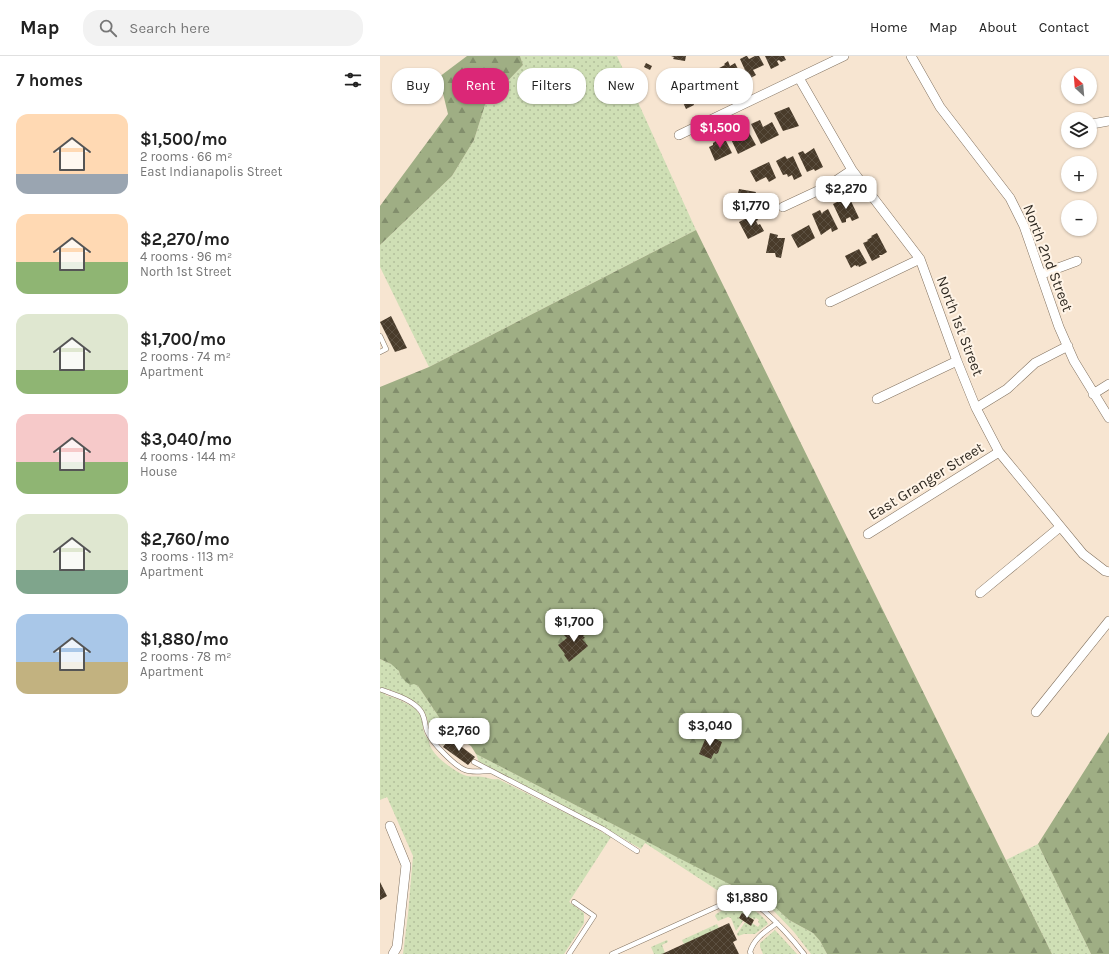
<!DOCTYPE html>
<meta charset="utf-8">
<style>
body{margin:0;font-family:Karla,sans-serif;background:#f2f2f2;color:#222;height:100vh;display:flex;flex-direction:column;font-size:15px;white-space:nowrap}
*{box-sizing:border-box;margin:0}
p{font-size:13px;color:#767676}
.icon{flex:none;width:22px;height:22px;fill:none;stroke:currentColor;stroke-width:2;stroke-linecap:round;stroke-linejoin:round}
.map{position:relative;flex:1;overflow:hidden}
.details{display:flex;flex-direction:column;background:#fff;width:380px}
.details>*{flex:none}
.top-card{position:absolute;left:12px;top:12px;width:380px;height:36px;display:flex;gap:8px}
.needle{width:26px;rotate:334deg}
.controls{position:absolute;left:681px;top:12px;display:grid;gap:8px}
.controls a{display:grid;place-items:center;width:36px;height:36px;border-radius:50%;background:#fff;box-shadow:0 1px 3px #0004;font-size:20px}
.price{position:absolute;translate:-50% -34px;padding:0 9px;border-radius:8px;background:#fff;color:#222;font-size:13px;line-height:26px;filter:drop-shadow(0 1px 2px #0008)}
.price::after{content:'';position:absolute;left:50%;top:24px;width:12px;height:9px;margin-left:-6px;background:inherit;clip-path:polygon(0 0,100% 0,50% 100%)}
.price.current{background:#db2777;color:#fff}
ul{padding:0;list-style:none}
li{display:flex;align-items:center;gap:12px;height:100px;padding:0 16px}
li span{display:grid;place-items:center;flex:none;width:112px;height:80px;border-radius:12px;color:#555}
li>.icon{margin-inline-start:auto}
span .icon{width:48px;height:48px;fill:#fffc;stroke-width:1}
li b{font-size:17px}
h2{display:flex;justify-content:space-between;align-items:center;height:48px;padding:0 16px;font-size:17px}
.chip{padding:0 14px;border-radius:16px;background:#fff;box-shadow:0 1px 3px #0004;font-size:14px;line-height:36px}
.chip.current{background:#db2777;color:#fff}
header{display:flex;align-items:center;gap:24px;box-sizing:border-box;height:56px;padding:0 20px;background:#fff;border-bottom:1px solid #e0e0e0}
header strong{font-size:19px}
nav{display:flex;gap:22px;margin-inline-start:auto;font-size:14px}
.search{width:280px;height:36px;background:#f2f2f2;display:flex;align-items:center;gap:10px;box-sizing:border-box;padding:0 14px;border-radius:16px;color:#767676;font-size:15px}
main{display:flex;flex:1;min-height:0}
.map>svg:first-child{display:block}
.grass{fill:url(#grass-dots)}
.forest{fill:url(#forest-firs)}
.building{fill:url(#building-cross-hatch)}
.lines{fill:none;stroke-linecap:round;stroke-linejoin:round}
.service-casing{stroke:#827260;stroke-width:5.5}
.minor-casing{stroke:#827260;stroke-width:10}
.service{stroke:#fff;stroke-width:4.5}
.minor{stroke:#fff;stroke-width:9}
.labels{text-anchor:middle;stroke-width:4;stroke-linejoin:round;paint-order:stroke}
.street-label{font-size:15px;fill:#2f2921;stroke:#fff4e7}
</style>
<header>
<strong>Map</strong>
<div class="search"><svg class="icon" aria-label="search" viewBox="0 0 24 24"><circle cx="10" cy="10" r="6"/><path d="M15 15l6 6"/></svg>Search here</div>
<nav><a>Home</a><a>Map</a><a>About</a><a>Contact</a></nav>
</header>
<main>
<section class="details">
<h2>7 homes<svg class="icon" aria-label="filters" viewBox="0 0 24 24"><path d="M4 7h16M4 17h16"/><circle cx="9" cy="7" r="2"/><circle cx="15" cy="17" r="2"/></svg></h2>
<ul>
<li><span style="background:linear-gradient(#ffd9b3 75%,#9aa5b1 0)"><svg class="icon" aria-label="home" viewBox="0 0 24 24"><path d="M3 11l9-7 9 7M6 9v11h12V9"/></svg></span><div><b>$1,500/mo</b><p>2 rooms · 66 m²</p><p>East Indianapolis Street</p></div></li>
<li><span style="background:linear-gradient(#ffd9b3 60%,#8fb573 0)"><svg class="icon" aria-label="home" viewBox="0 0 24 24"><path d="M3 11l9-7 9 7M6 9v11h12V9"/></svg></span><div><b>$2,270/mo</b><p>4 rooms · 96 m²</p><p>North 1st Street</p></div></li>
<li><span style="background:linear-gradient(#dfe7d0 70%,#8fb573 0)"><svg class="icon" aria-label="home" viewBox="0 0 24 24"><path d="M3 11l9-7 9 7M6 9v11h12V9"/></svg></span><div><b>$1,700/mo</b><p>2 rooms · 74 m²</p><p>Apartment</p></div></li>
<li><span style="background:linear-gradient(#f6c9c9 60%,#8fb573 0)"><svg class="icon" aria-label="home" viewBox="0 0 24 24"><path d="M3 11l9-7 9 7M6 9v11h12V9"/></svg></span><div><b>$3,040/mo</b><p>4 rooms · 144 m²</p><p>House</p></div></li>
<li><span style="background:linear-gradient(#dfe7d0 70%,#7fa58c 0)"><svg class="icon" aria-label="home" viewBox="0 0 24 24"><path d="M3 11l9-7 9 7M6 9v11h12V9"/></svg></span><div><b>$2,760/mo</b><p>3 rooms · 113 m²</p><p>Apartment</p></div></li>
<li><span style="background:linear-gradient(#a9c7e8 60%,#c2b280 0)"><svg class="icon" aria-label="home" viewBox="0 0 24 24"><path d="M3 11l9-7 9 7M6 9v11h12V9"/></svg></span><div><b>$1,880/mo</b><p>2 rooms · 78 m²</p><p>Apartment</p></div></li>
</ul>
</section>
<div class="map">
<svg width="729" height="898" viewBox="0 0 729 898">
<defs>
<pattern id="grass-dots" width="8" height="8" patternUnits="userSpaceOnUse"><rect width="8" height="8" fill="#cfdfb5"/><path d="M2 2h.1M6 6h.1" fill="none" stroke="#b2bf9b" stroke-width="1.8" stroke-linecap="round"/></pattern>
<pattern id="forest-firs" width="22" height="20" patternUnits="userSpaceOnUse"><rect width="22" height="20" fill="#9fae84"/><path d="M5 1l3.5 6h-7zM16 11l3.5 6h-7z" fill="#828e6c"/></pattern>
<pattern id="building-cross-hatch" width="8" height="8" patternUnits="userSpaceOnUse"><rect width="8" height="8" fill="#493b2a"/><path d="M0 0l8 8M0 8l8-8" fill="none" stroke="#5b4f40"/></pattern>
</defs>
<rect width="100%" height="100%" fill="#f7e5d1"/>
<path class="grass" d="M140,0H237L316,174L49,311L0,211V189L72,120L94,84L105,49L143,9Z
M0,603C8,607 19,609 20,619L38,630L69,676L72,678L63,689L60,686L59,682C47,675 50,667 44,656C37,644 20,638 8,633L5,639L18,643L35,652L43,663V672L45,679L49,685C49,698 76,717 87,720C92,721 98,720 103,721C110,722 111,724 118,723L206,767L231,781L189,846L204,857V867L184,898H23L28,858L33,800L7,741L0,744Z
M96,698L350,828L344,837L343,838L265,787L261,793L215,766L99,706Z
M658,788L711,898H672L626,804Z
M358,850C370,851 382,857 388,868L375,878H364L358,880L357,878L365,866L371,870L372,867L378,871L380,868L378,866L379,864L376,862L374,864L373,862L371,863L362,857L359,862L363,865L356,875L351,862L348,861L338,865L335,860L336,858L343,854Z
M391,852H396L409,864L433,877L440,885L447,898H431L414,876Z
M337,868L339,872L304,888L302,884Z
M395,874L417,898H383L380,891V887Z
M287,884L288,886L282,889L285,897L282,898H274L271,891Z"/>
<path class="forest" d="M87,0H140L143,9L105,49L94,84L72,120L0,189V150L68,58L59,21Z
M316,174L672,898H447L440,885L433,877L409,864L396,852L96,698L91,690L69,676L38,630L34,628L30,629L25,625L20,619L19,615L11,608L0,603V331L49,311Z
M729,676V898H711L658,788Z"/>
<path class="building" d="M291,0H306L305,5L293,3L294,1Z
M366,0H367L369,3L375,0H379L384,9L373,14L376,19L369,23L360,3Z
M385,0H404L406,4L401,6L399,4L397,5L399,9L391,13Z
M348,5L350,10L355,7L364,25L357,29L356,26L354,27L355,28L349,31L339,12L345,9L344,8Z
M266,7L272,10L270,14L264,11Z
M334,13L345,34L339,37L338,35L336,36L337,38L330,42L320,23L325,20L326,23L331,21L329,16Z
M305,27L308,32L317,28L322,39L312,44L314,49L306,53L296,31Z
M409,51L419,70L403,75L394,57Z
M380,64L383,71L392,66L399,79L381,88L371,68Z
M357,75L360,80L361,79V78L368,75L376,89L358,98L349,79Z
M344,81L352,97L335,105L329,91L333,89V87L336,85Z
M434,92L443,111L435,115L434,113L427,116L418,97L423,95L425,98Z
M405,100L407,103L413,100L422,120L414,124L412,119L408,121L407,118L403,119L396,105Z
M389,106L396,122L389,126L386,121L376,126L370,115Z
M359,133L376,136L372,154L359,151L360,146H356Z
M469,141L479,162L472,165L470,161L466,163V166L462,167L453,148L461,144L462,147L464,145L463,144Z
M448,153L458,173L452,176L451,172L441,179L432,158L440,154L442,158L443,156Z
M375,158L378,164L376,165L378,169L380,168L384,175L368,183L359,166Z
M429,169L435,182L418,192L411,179Z
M390,177L398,179L397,182H405L401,202L396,201L395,197H386Z
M497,177L507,196L502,199H499L500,201L492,205L483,187L488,185L487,184L492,181L491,180Z
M479,193L487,207L479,211L478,209L477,210L478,211L475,209L471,212L465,200Z
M11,260L27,292L15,296L0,266Z
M201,569L208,577L203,580L205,582L202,583L208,590L189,606L184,599L185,598L178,589L187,582L184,579L189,575L190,577Z
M327,679L342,686L338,697L336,698L334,697L331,703L319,698Z
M70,682L95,701L88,709L63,691Z
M0,826L7,840L0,844Z
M362,857L374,864L371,870L359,862Z
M349,867L357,884L353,886L359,898H282Z"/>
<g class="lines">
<defs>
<path id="service" d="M0,280L6,293L0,296
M2,634C15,639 31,643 40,654C46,661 44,670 48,677C52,687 75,710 85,714C92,717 102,715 110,715
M94,706L223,773L257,795
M189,898L214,860L194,846
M232,898L354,843H370C390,859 408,877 424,898
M371,898L370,896C374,882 386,875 397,867"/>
<path id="minor" d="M531,0L560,51L630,142L644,170L679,271L694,305L729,362
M419,22L472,114L540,203L577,305L596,352L619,396L703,498L725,515L729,516
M712,68L729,65
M299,79L464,0
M403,151L448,130L472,114
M662,218L697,205
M450,246L540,203
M713,338L729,328
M497,343L577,305
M596,352L627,333L655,307L688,290
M488,478L619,396
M600,537L680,471
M656,656L729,565
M10,770L26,809L17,891L13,898"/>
</defs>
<use href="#service" class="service-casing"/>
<use href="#minor" class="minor-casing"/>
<use href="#service" class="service"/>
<use href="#minor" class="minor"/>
</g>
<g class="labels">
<g class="street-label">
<text transform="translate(668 202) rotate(69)" y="5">North 2nd Street</text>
<text transform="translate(580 270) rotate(69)" y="5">North 1st Street</text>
<text transform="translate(546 425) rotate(-32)" y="5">East Granger Street</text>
</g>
</g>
</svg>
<div class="controls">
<a><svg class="needle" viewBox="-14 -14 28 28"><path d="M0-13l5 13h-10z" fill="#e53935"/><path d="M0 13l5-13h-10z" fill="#767676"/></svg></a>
<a><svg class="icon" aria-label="layers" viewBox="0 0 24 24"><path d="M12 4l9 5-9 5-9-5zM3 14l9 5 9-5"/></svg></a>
<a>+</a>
<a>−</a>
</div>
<b class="price current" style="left:340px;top:93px">$1,500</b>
<b class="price" style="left:466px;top:154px">$2,270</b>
<b class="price" style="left:371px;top:171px">$1,770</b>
<b class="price" style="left:194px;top:587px">$1,700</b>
<b class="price" style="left:330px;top:691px">$3,040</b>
<b class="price" style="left:79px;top:696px">$2,760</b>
<b class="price" style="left:367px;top:863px">$1,880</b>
<div class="top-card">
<a class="chip">Buy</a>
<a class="chip current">Rent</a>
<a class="chip">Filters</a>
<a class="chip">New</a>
<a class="chip">Apartment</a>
</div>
</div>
</main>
